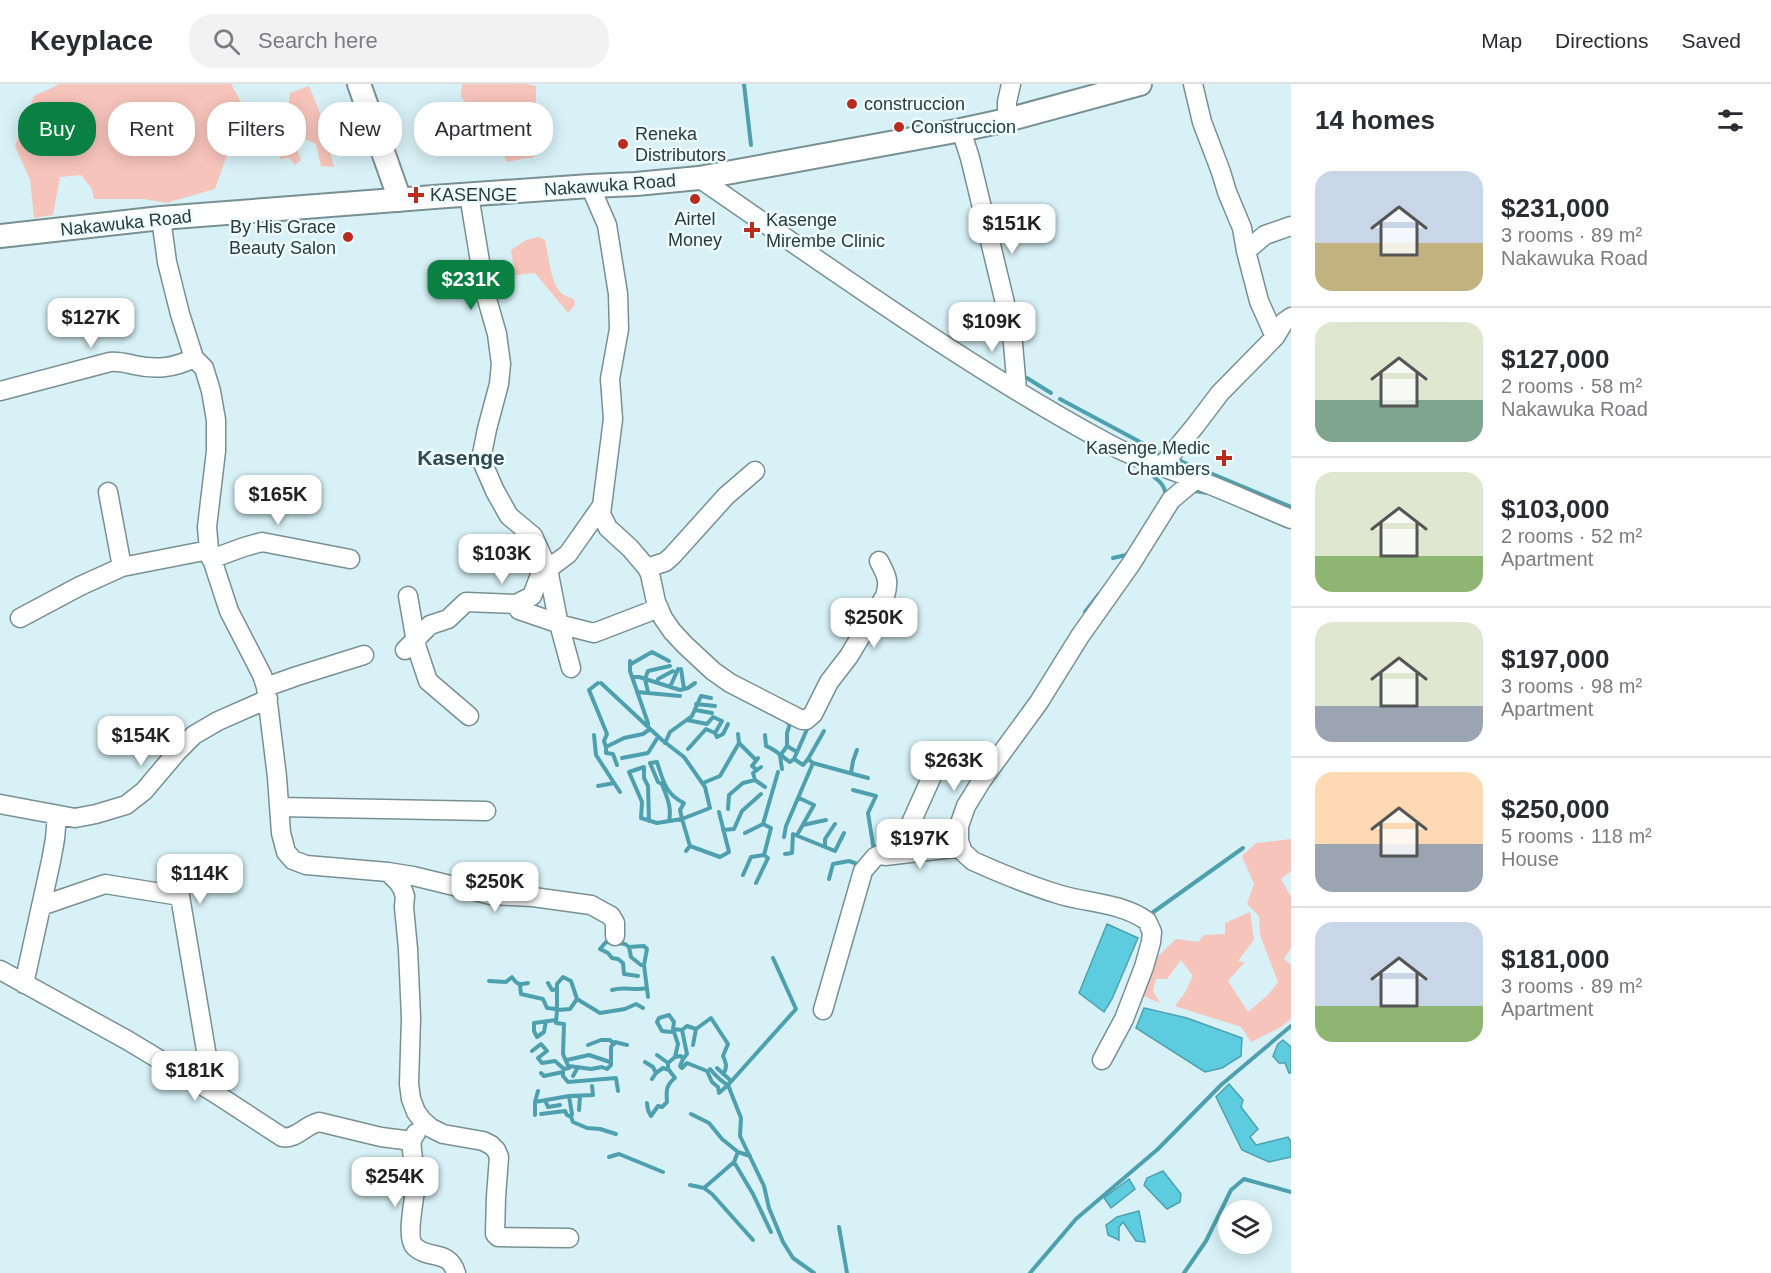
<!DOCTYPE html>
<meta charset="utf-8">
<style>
body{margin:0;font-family:Arial,sans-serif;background:#f2f2f3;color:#2b2b33;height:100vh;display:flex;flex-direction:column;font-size:22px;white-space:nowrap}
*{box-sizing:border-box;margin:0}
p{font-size:20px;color:#7c7c81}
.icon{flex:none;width:33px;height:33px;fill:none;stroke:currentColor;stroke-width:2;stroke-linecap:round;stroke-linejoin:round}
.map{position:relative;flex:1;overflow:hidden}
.drawer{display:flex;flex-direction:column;background:#fff;width:480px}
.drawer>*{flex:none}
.guide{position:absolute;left:18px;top:18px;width:570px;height:54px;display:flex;gap:12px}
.buttons{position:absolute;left:1218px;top:1116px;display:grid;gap:12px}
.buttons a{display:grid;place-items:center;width:54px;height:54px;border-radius:50%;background:#fff;box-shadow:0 3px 15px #0003;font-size:30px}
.price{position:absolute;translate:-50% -51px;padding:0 14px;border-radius:12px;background:#fff;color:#222;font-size:20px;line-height:39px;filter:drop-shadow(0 2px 3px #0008)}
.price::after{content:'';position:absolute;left:50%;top:36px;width:18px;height:14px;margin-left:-9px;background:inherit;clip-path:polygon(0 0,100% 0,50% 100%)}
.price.active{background:#0b8043;color:#fff}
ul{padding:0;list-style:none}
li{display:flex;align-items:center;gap:18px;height:150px;padding:0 24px}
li+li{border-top:2px solid #e1e1e2}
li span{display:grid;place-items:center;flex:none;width:168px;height:120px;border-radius:18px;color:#555}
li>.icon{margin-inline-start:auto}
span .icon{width:72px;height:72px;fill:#fffc;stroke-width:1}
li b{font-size:26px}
h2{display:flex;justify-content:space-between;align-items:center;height:72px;padding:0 24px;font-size:26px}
.pill{padding:0 21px;border-radius:24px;background:#fff;box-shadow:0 3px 15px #0003;font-size:21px;line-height:54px}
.pill.active{background:#0b8043;color:#fff}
header{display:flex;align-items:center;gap:36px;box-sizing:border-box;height:84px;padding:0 30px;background:#fff;border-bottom:2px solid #e1e1e2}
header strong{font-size:28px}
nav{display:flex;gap:33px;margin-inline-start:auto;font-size:21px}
.search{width:420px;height:54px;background:#f2f2f3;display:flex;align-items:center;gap:15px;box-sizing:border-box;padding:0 21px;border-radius:24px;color:#7c7c81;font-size:22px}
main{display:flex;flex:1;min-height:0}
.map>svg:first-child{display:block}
.green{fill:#f7c4bb}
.water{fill:#5dccdf;stroke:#4fa0ae;stroke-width:1.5}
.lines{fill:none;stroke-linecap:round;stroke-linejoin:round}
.stream{stroke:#4fa0ae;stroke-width:4}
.minor-casing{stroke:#789094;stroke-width:21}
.major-casing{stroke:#789094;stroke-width:26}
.minor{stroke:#fff;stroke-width:18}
.major{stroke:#fff;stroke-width:22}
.poi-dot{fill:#b92c1e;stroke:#ecfcff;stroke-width:2}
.labels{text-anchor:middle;stroke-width:5;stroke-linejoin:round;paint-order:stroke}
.poi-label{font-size:18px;fill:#2e393a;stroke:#ecfcff;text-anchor:start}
.street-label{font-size:18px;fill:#2e393a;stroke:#ecfcff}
.quarter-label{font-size:21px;font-weight:bold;fill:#33494d;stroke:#ecfcff}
</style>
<header>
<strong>Keyplace</strong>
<div class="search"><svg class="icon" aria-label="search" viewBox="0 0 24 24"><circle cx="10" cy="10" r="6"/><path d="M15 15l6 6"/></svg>Search here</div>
<nav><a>Map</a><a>Directions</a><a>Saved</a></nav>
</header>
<main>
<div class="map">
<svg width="1291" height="1189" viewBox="0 0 1291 1189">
<rect width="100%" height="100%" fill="#d7f1f6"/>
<path class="green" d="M60,0H231L244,23L215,105L166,119L144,115H94L92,105L81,91L60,93L53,131L34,134L30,96L15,62L34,12Z
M462,0H525L536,2V23L541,34L536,55L529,57L530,64L536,70L532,74H526L507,78L503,70L493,62L494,52L488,44L476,36L461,12Z
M309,2L319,26L322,40L331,46L328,59L334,83L321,82L316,60L302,54L295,61L301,76L295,81L289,74L280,75C277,57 274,53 260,42L270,27H288L290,9Z
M538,153L545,156C549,172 550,202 564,211C567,213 571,214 574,215L575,221L568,229L535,189L515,191L511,166L526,156Z
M1291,755V787L1281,795L1291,813V864L1284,875L1291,881V935L1279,944L1251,958L1241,943L1175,922L1186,907L1193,892L1181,876L1167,895H1156L1153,907L1160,919L1138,910L1153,877L1176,855L1198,858L1204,851L1225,850V839L1250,828L1254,856L1238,877L1245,878L1228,897L1248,928L1268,911L1278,898L1260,851L1259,832L1247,820L1254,800L1242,772L1256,759Z"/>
<path class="water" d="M1107,840L1138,854L1112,915L1104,928L1079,909Z
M1144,924L1187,934L1242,954L1241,972L1222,984L1205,988L1136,944Z
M1283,956L1291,963V989H1289L1285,979H1279L1273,972L1278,960Z
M1229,1000L1243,1016L1241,1023L1258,1045L1250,1053L1256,1061L1288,1053L1291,1058V1073L1269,1078L1242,1066L1216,1013Z
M1163,1087L1181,1110L1180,1118L1167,1125L1144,1101L1147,1094Z
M1129,1095L1135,1105L1111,1124L1104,1114Z
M1139,1127L1145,1158L1136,1157L1123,1138L1119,1143V1156L1108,1151L1106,1141L1117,1133Z"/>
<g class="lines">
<path class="stream" d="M744,0L751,61
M1027,294L1051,309
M1060,315L1157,367
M1175,374L1197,385
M1210,389L1291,423
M1154,393C1162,399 1165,403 1166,413
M1192,408L1195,407L1208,409
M1113,474L1126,471L1129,468
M1085,528L1099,510
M630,577V587L648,639V642
M631,580L652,568L669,577
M681,585L684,605
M632,593H639L680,606L688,604L695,599
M657,598L658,595L673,587
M598,599L589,606L607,650L604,657L606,663L624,654L643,650L650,645
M601,599L662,656L684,673L705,703L710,724L682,735L690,762L686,767
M670,603L678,585
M637,608L680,612
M648,608L645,595L648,587L670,582
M696,620L715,622
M695,626L712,629
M687,636L707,640L713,633L722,637L715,649L706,645L688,665
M715,649L717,653L723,650L728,640
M738,650L739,659L755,675
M594,651L596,671L620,708
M765,651L766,662C775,665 781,672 790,678L794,675L803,681L808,675L813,679L786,742L784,753
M665,659L670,648L692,632L701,612L711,614
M787,662L797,668
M606,663V669L613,670L617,681
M622,674L648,669L658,653
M794,675L808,643
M808,675L824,647
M813,679L868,694
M761,683L753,689L755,696L765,703
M782,685L780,672L787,662V649L790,640L787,638
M757,686L752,682L758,674
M851,689L853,677L857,666
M703,699L720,692L739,659
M598,702L614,699
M853,706L876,712L868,729L874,767
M728,725L729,711L743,699L755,696
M649,737L648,702L644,694V683L629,688L642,718L641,734L657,739L682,735
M669,737C672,723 667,714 662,700L658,698L650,679L657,678C663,696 665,710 684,719L680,726L682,735L680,736
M763,740L771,744L764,771
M803,741L826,736
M723,746L734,745L742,727L761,710
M745,749L763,740L778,688
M797,751L814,721L799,714
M690,762L720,773L729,768L719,728
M825,763L835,767L844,749
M785,770L792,769L793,750L825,763V755L835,740
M743,791L751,773L764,771L768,774L756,799
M829,795L833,780L849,777L860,781
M1152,829L1243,764
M629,863L631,873L641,881
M773,874L796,925L728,1001L741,1034L740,1052L764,1102L769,1124L783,1158L793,1174L814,1189
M638,892L624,890L623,879L618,875L612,874L608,869L600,865L606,858L625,860L629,863L644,862L647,865L644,881L648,913
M489,897L506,898L512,893C517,901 520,901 528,899
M548,899L552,906L557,905
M520,901L521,910L543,915L547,924L556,925
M612,906C625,902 634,907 647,904
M557,926V900L563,893L571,897L577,915L600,929L625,925L636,920L643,924
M546,937L544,948L537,953L534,947V939L556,936
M673,945L682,946L687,970L683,975
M696,945L711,934L728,960L723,972C726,979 728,983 723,990
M682,946L687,942L696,945L693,961
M671,948L662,947L657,938L659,934L669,931L674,938L673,945L678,960L675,973
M588,961L601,956H610L614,960
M532,967L541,960L547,967L538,974L542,979L555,977L564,985L569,984L563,970L564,940L556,939L557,926L570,925L577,915
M657,971L668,979V985
M567,976L589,971L610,978
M645,978L653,983L656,989
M668,979L675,973L681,972L683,975L680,982L682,984L687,979L707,987L712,998L718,1003L719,1009L729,1000
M569,982L591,985L602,983L607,985L611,981V963L615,958L627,961
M717,984L731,997
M710,985C715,991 722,998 728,1001
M541,989L544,992L563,988V992L568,998L616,994L618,1007
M573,992L578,983
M569,1012L572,1030L571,1033
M545,1016L548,1023L560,1021
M535,1018L569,1012L593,1011L592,1002
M647,1019L648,1026L651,1032L658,1022L662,1023L667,1018C666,1007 666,1001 675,994L669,986L663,984L656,989L652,995
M579,1026L580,1012
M541,1030L565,1027L567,1031L571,1033L573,1038L587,1044L600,1045L616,1050
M691,1030L709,1039L722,1055L738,1068
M535,1031V1018L538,1007
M750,1072L738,1068L734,1078L753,1110L771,1148
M609,1073L619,1070L663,1088
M690,1101L704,1104L734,1078
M704,1104L712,1110L753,1156
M839,1143L847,1189
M1030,1189L1076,1135L1158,1065L1221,1001L1291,942
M1184,1189L1206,1157L1231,1106L1244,1095L1291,1108"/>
<defs>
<path id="minor" d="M1007,36V18L1011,0
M961,46L970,74L1012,248L1017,306
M699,94C833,186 967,283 1111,361C1137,375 1166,384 1195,395C1227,407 1259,422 1291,435
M590,102L607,141L618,210L619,245L610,295L613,335L601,430L608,444L630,464L647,484L650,490L656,518L663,534L672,547L685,561L713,587L730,599L802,636H806L813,630L829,598L849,572L885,512C890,496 886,491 879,477
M469,111L485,208L497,250L501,280L499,300L487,345L481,375L495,407L509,432L533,452L548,485L558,536L571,584
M161,134L167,178L180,230L194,274L204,284L211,307L216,336V367L207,443L209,466L229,527L262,591L266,603L277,693L281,749L286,768L293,776L306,781L388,788L398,798L402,804L405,812L404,823L408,865L411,934L409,1000L411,1015L416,1028L422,1036L431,1044L443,1050L483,1057L491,1061L496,1066L499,1073L496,1113L495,1150L498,1153L569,1154
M1246,167L1265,151L1291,142
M1275,253L1284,238L1291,233
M0,307L110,278C119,277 125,279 134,281C156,286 174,284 194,274
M1161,383L1195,342L1220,309L1275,253L1259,217L1246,167L1242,144L1227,108L1221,88L1202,38L1193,0
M108,408L122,483
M211,475L244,463L262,458L350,475
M647,484L665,478L672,472L726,412L755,387
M408,512L417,564L428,597L469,632
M519,526L566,542L594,549L659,524
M20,534L80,502L122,483L209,466
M405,566L430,541L448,535L466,518L516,520L532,512L540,491L568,470L601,423
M266,603L297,592L364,571
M0,720L75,734L96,730L126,721L144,707L177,668L194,651L218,637L268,615
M279,723L486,727
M885,772L961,763
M388,788L413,792L491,811L533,813L591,821L611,832L615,839V852
M41,822L105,800L180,812L213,1008
M0,886L127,956L213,1008L282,1053C296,1056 305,1041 319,1038L381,1053L412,1057
M24,900L51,777L55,755L57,731
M823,926L863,787L875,773L901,761L941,672
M1102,976L1124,935L1144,883L1151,858L1152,848L1147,837C1122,819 1089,819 1061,811C1031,802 1002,790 973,777L963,768L959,757V742L966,722L982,696L1039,618L1080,552L1131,480L1171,416L1196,395
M416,1049C415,1051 412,1054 412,1057C410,1069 417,1086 416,1099C415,1113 405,1154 415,1163C429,1176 449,1165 456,1189"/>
<path id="major" d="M359,0L400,116
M0,152L161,134L447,112L590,102L636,100L699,94L961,46L1007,36L1140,0"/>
</defs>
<use href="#minor" class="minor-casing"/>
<use href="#major" class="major-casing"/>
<use href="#minor" class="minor"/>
<use href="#major" class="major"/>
</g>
<g class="poi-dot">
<circle cx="852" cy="20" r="6"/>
<circle cx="899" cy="43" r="6"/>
<circle cx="623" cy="60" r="6"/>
<path d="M413 102h6v6h6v6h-6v6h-6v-6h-6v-6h6z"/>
<circle cx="695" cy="115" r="6"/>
<path d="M749 137h6v6h6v6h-6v6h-6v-6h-6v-6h6z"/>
<circle cx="348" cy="153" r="6"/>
<path d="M1221 365h6v6h6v6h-6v6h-6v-6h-6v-6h6z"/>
</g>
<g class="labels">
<g class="poi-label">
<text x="864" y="26">construccion</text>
<text x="911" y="49">Construccion</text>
<text x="635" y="56">Reneka<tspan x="635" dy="21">Distributors</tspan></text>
<text x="430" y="117">KASENGE</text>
<text x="695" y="141" text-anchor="middle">Airtel<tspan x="695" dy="21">Money</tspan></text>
<text x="766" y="142">Kasenge<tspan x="766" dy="21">Mirembe Clinic</tspan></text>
<text x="336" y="149" text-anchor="end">By His Grace<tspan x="336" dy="21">Beauty Salon</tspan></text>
<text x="1210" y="370" text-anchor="end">Kasenge Medic<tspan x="1210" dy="21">Chambers</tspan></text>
</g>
<g class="street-label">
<text transform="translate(610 101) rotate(-4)" y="6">Nakawuka Road</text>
<text transform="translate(126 139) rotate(-6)" y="6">Nakawuka Road</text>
</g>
<g class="quarter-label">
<text x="461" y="381">Kasenge</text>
</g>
</g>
</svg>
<div class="buttons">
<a><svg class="icon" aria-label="layers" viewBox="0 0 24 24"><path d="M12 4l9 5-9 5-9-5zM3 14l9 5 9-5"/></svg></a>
</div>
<b class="price" style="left:1012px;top:171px">$151K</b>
<b class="price active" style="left:471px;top:227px">$231K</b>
<b class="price" style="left:91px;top:265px">$127K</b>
<b class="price" style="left:992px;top:269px">$109K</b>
<b class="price" style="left:278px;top:442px">$165K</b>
<b class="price" style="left:502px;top:501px">$103K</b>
<b class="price" style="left:874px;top:565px">$250K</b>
<b class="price" style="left:141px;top:683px">$154K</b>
<b class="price" style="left:954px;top:708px">$263K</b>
<b class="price" style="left:920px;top:786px">$197K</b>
<b class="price" style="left:200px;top:821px">$114K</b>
<b class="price" style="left:495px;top:829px">$250K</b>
<b class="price" style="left:195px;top:1018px">$181K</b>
<b class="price" style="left:395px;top:1124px">$254K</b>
<div class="guide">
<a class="pill active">Buy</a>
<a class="pill">Rent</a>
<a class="pill">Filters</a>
<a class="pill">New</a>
<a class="pill">Apartment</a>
</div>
</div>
<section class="drawer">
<h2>14 homes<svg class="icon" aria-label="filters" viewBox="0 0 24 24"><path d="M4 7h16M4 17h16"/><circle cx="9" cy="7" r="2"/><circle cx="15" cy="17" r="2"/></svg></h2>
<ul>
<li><span style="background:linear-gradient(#c9d6e8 60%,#c2b280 0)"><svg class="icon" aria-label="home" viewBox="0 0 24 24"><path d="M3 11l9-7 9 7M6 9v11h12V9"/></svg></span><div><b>$231,000</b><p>3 rooms · 89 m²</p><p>Nakawuka Road</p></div></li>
<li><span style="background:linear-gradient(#dfe7d0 65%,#7fa58c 0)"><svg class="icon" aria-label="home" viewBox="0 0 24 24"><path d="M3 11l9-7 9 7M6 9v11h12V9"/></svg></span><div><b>$127,000</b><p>2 rooms · 58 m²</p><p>Nakawuka Road</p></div></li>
<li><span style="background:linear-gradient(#dfe7d0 70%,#8fb573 0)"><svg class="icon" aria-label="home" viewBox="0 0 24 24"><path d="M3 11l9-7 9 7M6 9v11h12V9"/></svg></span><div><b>$103,000</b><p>2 rooms · 52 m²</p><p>Apartment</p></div></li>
<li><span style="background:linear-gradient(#dfe7d0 70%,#9aa5b1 0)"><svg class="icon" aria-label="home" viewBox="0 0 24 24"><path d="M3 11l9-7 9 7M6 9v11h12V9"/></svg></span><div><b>$197,000</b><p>3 rooms · 98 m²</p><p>Apartment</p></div></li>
<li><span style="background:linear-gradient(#ffd9b3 60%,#9aa5b1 0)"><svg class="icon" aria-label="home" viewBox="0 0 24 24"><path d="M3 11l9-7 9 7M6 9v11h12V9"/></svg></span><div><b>$250,000</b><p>5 rooms · 118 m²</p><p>House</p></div></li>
<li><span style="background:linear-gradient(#c9d6e8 70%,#8fb573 0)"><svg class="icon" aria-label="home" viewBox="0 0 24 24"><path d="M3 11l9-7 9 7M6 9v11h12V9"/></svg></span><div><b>$181,000</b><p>3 rooms · 89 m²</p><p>Apartment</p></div></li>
</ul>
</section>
</main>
